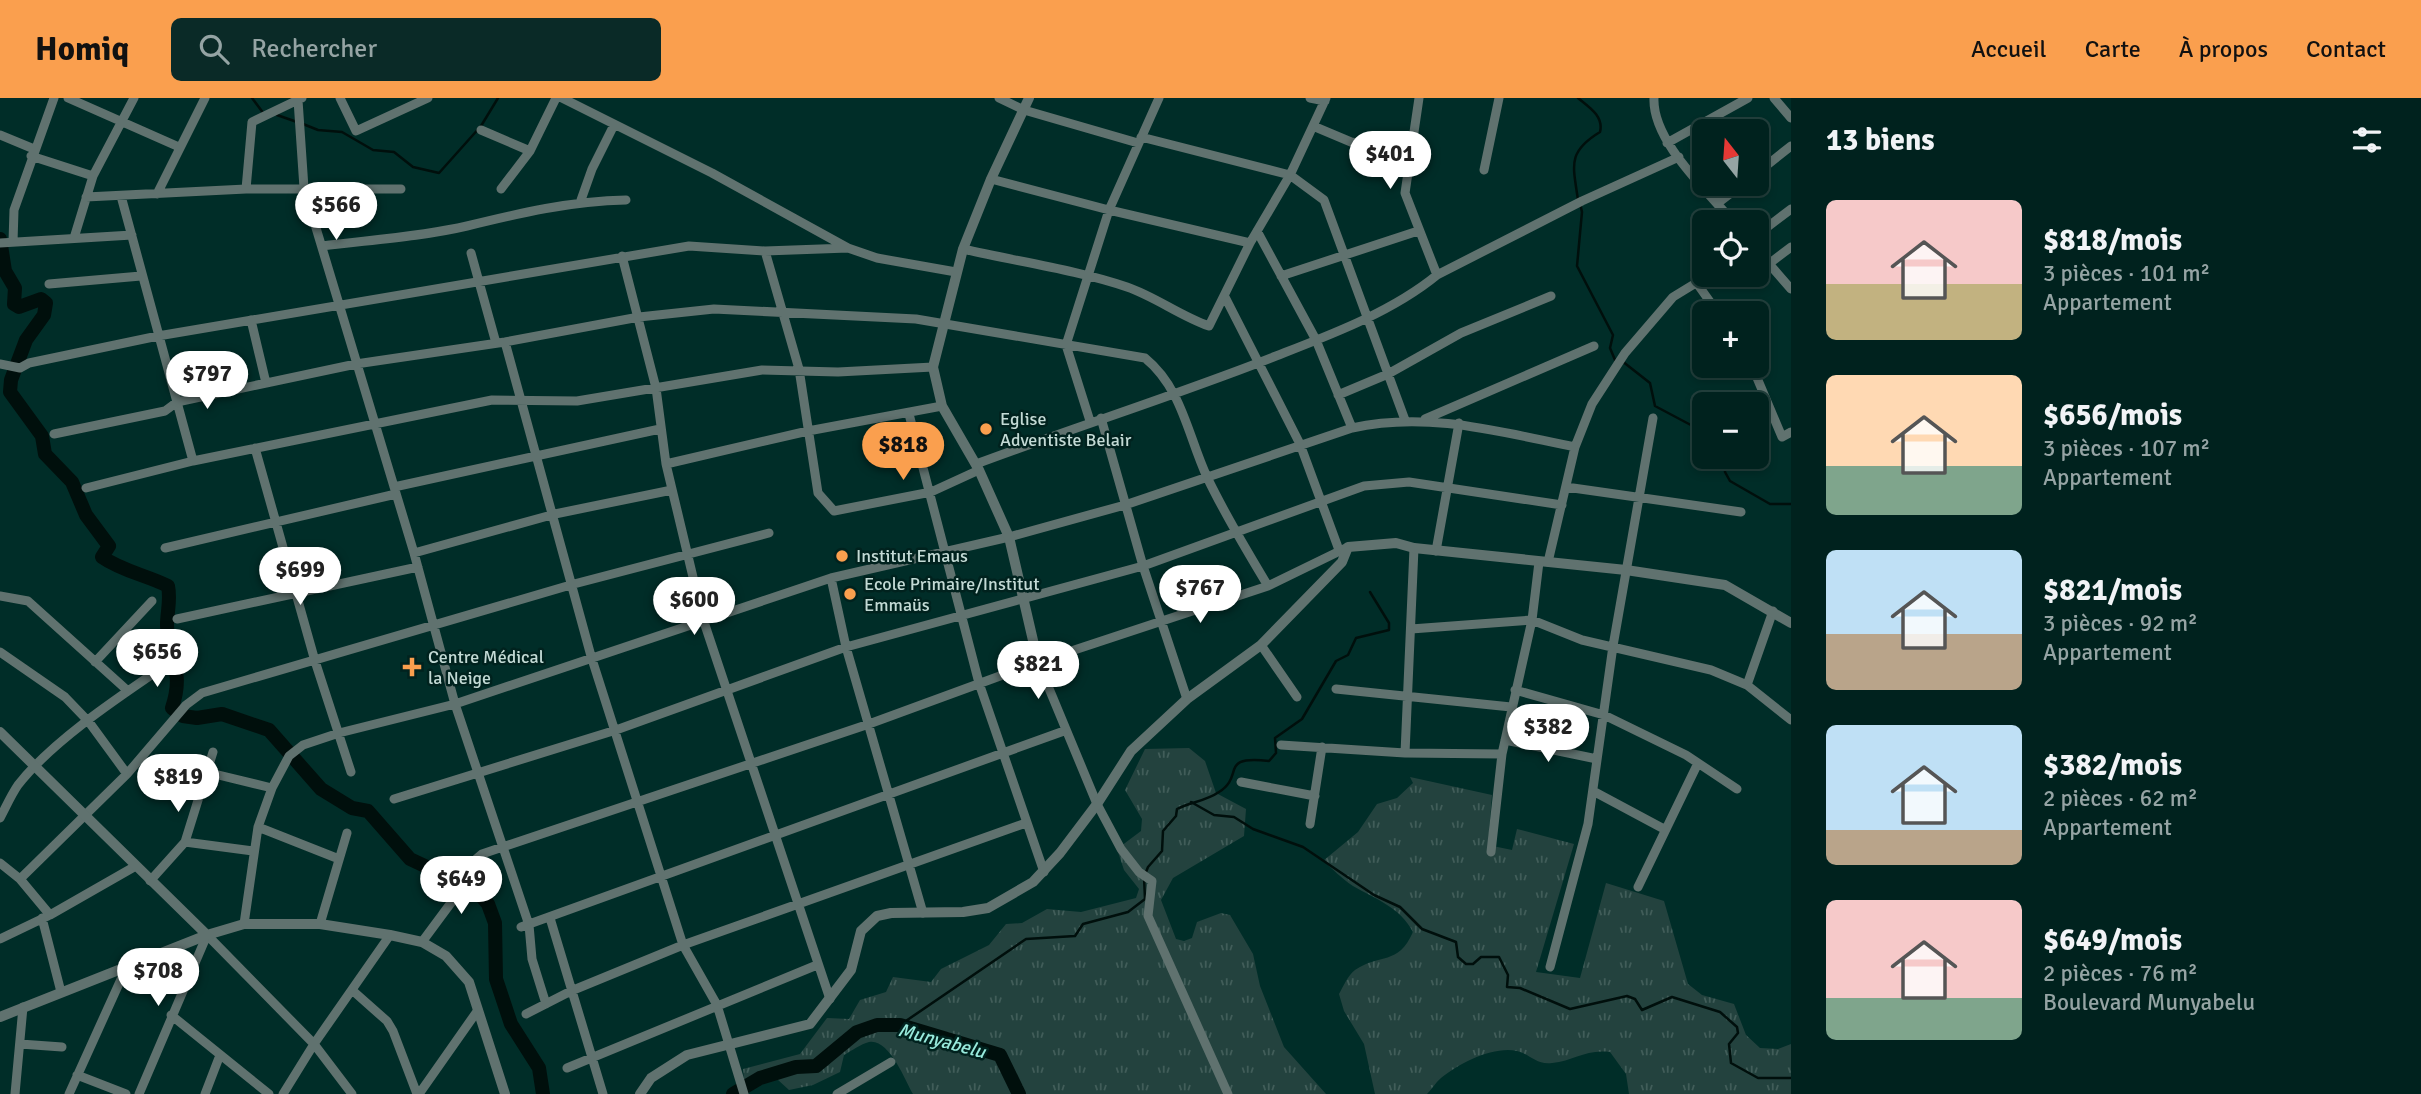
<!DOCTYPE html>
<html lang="fr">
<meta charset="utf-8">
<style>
body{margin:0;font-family:Signika,sans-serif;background:#0a2a27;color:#f1f3f6;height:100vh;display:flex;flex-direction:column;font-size:26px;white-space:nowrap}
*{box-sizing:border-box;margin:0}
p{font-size:23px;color:#95a4a4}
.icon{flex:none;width:38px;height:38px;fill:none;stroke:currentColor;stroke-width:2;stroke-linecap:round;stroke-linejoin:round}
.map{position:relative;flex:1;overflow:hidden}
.drawer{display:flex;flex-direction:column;background:#00221e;width:630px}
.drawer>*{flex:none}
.needle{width:46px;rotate:343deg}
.buttons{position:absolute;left:1692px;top:21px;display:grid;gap:14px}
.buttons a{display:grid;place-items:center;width:77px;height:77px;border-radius:10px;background:#00221e;box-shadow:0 4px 10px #0003,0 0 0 2px #223f3c;font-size:35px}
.price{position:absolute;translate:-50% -60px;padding:0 16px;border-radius:24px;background:#fff;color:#222;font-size:23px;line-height:46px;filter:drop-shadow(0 2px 4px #0008)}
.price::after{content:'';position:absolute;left:50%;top:42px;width:21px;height:16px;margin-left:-10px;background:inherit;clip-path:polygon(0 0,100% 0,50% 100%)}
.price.on{background:#fa9f4e;color:#111}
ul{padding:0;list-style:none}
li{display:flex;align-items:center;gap:21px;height:175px;padding:0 35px}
li span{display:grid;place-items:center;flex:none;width:196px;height:140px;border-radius:10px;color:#555}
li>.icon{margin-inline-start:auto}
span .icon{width:84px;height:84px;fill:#fffc;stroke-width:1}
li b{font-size:30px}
h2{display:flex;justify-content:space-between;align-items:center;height:84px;padding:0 35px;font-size:30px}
header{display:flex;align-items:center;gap:42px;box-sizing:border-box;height:98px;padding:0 35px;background:#fa9f4e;color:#111}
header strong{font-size:33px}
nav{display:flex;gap:38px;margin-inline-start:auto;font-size:24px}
.search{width:490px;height:63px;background:#0a2a27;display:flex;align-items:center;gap:18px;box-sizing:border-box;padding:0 24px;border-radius:10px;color:#95a4a4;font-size:26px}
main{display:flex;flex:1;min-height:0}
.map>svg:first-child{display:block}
.grass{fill:url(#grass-tufts)}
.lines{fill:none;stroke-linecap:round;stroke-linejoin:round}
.stream{stroke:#000f0c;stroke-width:2.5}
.river{stroke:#000f0c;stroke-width:14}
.minor{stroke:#60726f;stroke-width:9}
.tertiary{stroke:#60726f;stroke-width:10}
.poi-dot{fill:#fa9f4e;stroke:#00221e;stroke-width:2.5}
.labels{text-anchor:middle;stroke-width:5;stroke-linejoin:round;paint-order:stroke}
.poi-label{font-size:18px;fill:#c3dad5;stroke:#00221e;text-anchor:start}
.water-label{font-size:19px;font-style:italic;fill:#98ebdd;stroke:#00221e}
</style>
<header>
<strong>Homiq</strong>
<div class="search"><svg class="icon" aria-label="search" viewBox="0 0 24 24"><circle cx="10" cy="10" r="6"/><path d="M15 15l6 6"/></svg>Rechercher</div>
<nav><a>Accueil</a><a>Carte</a><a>À propos</a><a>Contact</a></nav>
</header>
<main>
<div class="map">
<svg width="1791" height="996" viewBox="0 0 1791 996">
<defs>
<pattern id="grass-tufts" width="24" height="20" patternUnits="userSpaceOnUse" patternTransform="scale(1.75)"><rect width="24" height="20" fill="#23423e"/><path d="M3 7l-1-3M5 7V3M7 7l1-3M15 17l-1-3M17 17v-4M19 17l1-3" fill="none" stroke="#415d59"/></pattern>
</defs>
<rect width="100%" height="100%" fill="#002d28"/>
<path class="grass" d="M1189,650L1205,663L1216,695L1246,711L1244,738L1173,780L1161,802L1176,841L1184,843L1192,840L1197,824L1221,815L1230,817L1253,856L1260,888L1284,949L1326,996H913C905,982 889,940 869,944C861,946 851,953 844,957L840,974L813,987L789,992L777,981L758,985L744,981L743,971L800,956L827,920L849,921L860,902L886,894L893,879L931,884L941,871L989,847L1006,826L1022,825L1047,811L1081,814L1136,800L1139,791L1124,772L1117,751L1141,733L1142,721L1125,692L1145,651Z
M1410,679L1492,697L1488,747L1512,752L1517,731L1574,746L1536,874L1580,880L1606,785L1664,803L1688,886L1702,897L1734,906L1746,937L1760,950L1778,951L1791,946V996H1629L1626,976L1610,954C1585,951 1574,963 1552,965C1536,967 1530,956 1517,953C1493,948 1460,965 1441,980C1436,984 1432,991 1427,996H1375L1364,946L1344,913L1339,896C1343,889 1348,877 1355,872C1380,855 1398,868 1413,834C1400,809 1377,802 1353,788C1342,781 1333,771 1323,763L1358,734L1377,706L1397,700L1413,685Z"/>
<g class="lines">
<path class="stream" d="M252,0L264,16
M1578,0C1589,9 1604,18 1600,34C1567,54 1573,67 1578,102
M277,17L297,24
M303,26L318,32L342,34L373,52L394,54L413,69L439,75L481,28L498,0
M1580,105L1582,114L1577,168L1613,237L1610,250L1615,262
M1622,263L1650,285L1655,308L1704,334
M1725,359V374L1730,383L1770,406H1791
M1191,704L1214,717L1234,719L1253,731L1303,749L1374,797L1400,809L1422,831L1456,844L1458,859L1466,866H1473L1481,859H1499L1508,877L1507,889L1520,890L1570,911L1627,898L1635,901L1642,912L1672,899L1720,914L1737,929L1738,935L1729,946L1731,965L1758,980H1791
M900,927L1026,841L1075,838L1083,826L1128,814L1145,801L1144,779L1148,769L1162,753L1163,733L1176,718L1177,711C1191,704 1206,703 1219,694C1245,678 1218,657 1269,663L1276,655L1275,640L1302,621L1336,563L1348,557L1356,540L1389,532V525L1370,494"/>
<path class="river" d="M0,141L5,173L15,190L14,206L19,209L41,201L46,205L44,217L26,242L11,282L10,294L42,338L45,356L72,384L86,417L109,448L102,459C122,473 146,477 168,488C171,502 167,514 167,527C168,562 185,571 172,610L183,618L197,620L222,616L269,632L321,691L352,710L368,713L410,761L476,792L488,806L495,825L496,881L511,926L539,970L543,996
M733,996L760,980L796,969L816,968L857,934L877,927H900L1000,957L1019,996"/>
<path class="minor" d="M68,0L179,49
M340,0L356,33L428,0
M562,0L712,75L848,150L877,160L956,174
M999,0L1024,12L1138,45
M1310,0L1325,3
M1419,0L1405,95L1437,177
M1654,0C1652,43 1707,92 1733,124
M1774,0L1791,20
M298,2L304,90L414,455L455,606L529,827L532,861L546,906
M1313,28L1351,44L1412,54
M481,32L530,53
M0,37L34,51
M1141,39L1290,77L1324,102L1405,322
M1667,45L1748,0
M31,58L93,78
M1484,72L1499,0
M1757,75L1791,48
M991,81L1109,112L1250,145
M246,91L252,24L302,0
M501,91L530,53L556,0
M157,96L205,0
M121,98L193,363
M86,99L246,91H401
M581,102L592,71L614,27
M1718,105L1743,86
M1257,133L1316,242L1352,330
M1757,137L1791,111
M74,140L93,78L134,0
M13,144L14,112L54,0
M0,145L132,137
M322,148C369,142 420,139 467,128C520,115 571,103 626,102
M963,151C1014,163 1078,172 1127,189C1156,199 1180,218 1209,228L1250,145L1290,77L1326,0
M1757,152L1791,191
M765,153L799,271L818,395L834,413L931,394L979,372
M471,155L496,245
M622,158L656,290L666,366L703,521L830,901
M1770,165L1791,149
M1281,178L1418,133
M1696,184L1718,215
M49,186L141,178
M1225,199L1300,346L1339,452
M251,222L266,285
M505,244L591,558L683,847L717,907L744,996
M0,266L20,270L29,265L158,238L689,148L765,153L848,150
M1752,268L1782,339L1791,334
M1338,297L1388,276L1461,235L1551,198
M909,316L979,585L1044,774
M1101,320L1143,468L1187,601
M1425,321L1594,248
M1090,323L1066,247L1109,112L1159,0
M54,336L165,313L177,304L356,266L505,244L639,219L714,211L916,221L1145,260C1182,290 1188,338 1207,379C1225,417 1247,453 1268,488
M255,350L315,563L351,674
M666,366L808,333L942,308
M976,366C1075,329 1177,297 1276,258C1330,237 1392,214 1437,177L1582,103L1679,59
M394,389L660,331
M1566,389L1741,414
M86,390L193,363L492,302L577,303L762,272L838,274L933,269
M165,450L396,396
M1436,453L1459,325
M414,455L555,416L672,392
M1548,464L1575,349L1592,306L1625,255L1673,199L1709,177
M831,480L846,549L923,815
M0,498L28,503L128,593
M177,521L418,469
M1411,531L1532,522L1582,542L1711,572L1747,587L1791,622
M1261,547L1297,599
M0,554L65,599L89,624L127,676
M95,564L152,503
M1038,564L1097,706L1121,751L1139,774L1152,783L1148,818L1228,996
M1747,587L1773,513
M1336,591L1511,609
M1515,592L1604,617L1686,657L1737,691
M1505,642L1597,661
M1281,647L1405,655L1502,656
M1405,655L1414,450
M206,674L272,690
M1241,684L1315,698
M1593,693L1664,731
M394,701L616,632L846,549L1143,468L1364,388L1409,384L1562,407
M0,720C6,709 11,697 18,687C53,642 122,597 169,565
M1310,726L1322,649
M258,729L339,761
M185,744L253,753
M1491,754L1502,656L1532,522L1539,464
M0,765L20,781L50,817
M20,781L127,676L186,607L202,595L574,486L769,435
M150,783L185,744L213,654
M1638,789L1698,665
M42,820L61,894
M550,820L603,996
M244,826L258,729L272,690L289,658L303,647L339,635L455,606L831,480L1009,439L1125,407L1352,330C1428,313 1500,334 1575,349
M320,826L347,735
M521,829L1064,633
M0,841L50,817L134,769
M422,844L462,790C459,775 471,765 482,756L869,626L1038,564L1268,488L1348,449
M1550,869L1588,726L1613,548L1653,320
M352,892L387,923L393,933L417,996
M526,916L571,893L683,847L1026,725
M171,917L269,996
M20,946L62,949
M567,970L817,867
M77,977L126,996
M15,996L23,909
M69,996L127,868
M139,996L207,837L314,946L352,996
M205,996L220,957
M283,996L314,946L390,837
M419,996L478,912
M837,996L891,964"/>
<path class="tertiary" d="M1029,0L991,81L963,151L933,269L942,308L979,372L1009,439L1038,564
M0,634L207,837
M0,919L207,837L244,826H320L390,837L422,844L446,858L469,884L505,996
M640,996L651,980L687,957L810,926L851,872L861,833L877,818L891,815L963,814L988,810L1033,784L1060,755L1097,706L1131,653L1187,601L1261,547L1342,464L1348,449L1396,445L1414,450L1626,472L1725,487L1791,525"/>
</g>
<g class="poi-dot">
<circle cx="986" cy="331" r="7"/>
<circle cx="842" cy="458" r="7"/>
<circle cx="850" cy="496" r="7"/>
<path d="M408.5 558.5h7v7h7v7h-7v7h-7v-7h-7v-7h7z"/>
</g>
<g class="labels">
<g class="poi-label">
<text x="1000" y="327">Eglise<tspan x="1000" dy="21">Adventiste Belair</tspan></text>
<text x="856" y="464">Institut Emaus</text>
<text x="864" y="492">Ecole Primaire/Institut<tspan x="864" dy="21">Emmaüs</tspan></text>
<text x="428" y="565">Centre Médical<tspan x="428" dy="21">la Neige</tspan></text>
</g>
<g class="water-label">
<text transform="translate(942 942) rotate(15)" y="7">Munyabelu</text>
</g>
</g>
</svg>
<div class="buttons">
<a><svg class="needle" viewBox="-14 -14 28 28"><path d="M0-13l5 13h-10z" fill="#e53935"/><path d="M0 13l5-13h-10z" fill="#95a4a4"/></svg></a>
<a><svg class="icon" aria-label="locate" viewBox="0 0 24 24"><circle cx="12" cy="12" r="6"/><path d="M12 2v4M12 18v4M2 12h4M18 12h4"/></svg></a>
<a>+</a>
<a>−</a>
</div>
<b class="price" style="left:1390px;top:93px">$401</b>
<b class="price" style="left:336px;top:144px">$566</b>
<b class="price" style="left:207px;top:313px">$797</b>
<b class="price on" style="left:903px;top:384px">$818</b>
<b class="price" style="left:300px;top:509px">$699</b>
<b class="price" style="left:1200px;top:527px">$767</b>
<b class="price" style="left:694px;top:539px">$600</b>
<b class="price" style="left:157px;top:591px">$656</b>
<b class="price" style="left:1038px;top:603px">$821</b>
<b class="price" style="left:1548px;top:666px">$382</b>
<b class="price" style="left:178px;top:716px">$819</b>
<b class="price" style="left:461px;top:818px">$649</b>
<b class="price" style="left:158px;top:910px">$708</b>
</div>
<section class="drawer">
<h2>13 biens<svg class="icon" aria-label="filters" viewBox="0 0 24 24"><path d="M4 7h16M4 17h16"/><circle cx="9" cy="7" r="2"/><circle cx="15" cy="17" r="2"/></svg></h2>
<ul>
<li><span style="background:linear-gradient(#f6c9c9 60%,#c2b280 0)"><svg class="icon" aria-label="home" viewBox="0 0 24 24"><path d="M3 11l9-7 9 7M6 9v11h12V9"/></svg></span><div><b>$818/mois</b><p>3 pièces · 101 m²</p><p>Appartement</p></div></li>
<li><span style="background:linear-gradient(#ffd9b3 65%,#7fa58c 0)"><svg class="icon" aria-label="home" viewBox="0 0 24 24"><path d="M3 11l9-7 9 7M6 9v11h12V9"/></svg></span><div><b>$656/mois</b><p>3 pièces · 107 m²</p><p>Appartement</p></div></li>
<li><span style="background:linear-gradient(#bfe0f5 60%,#b9a48a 0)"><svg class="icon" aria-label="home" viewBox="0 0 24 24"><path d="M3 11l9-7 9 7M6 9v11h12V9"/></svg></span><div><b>$821/mois</b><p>3 pièces · 92 m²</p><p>Appartement</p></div></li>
<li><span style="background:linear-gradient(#bfe0f5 75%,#b9a48a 0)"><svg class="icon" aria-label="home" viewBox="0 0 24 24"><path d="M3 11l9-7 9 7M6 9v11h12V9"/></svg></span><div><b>$382/mois</b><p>2 pièces · 62 m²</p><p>Appartement</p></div></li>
<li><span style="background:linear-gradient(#f6c9c9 70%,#7fa58c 0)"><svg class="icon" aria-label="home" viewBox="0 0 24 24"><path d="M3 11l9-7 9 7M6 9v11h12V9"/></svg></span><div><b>$649/mois</b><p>2 pièces · 76 m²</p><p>Boulevard Munyabelu</p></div></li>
</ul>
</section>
</main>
